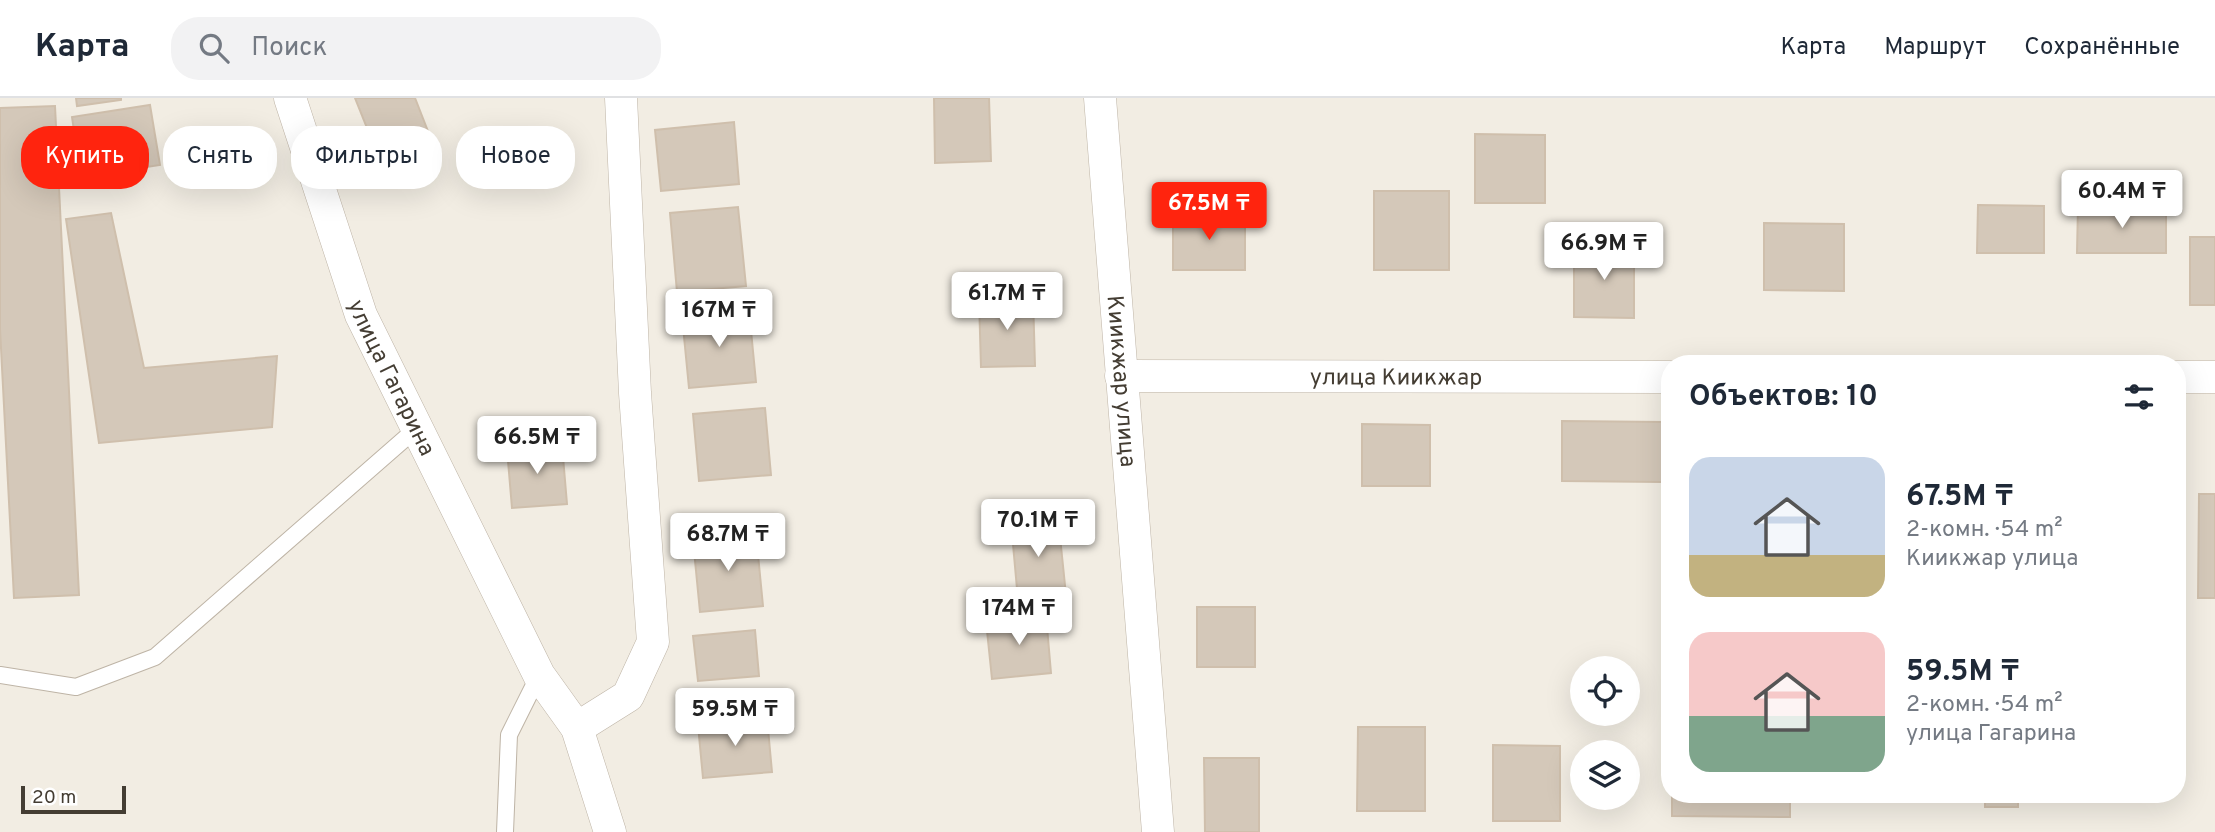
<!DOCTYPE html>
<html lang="ru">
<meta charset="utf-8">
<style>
body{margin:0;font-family:Overpass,sans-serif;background:#f2f2f3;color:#1f2937;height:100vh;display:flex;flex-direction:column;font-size:26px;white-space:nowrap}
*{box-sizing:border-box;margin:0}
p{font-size:23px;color:#747a83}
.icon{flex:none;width:38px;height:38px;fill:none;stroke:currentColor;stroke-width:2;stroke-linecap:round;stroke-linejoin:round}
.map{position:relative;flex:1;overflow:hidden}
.side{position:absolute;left:1661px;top:257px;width:525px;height:448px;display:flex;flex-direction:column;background:#fff;border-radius:28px;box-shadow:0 7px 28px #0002}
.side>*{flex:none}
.hud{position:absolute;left:21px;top:28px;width:665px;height:63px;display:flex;gap:14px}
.buttons{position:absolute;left:1570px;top:558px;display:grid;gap:14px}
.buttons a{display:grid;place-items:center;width:70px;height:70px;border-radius:50%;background:#fff;box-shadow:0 7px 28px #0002;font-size:35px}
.scale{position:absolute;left:21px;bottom:18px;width:105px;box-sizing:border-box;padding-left:7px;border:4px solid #443d33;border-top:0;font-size:19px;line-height:24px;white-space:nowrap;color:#443d33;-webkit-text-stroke:5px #fff;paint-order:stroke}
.price{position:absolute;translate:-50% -60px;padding:0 16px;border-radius:7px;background:#fff;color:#222;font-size:23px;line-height:46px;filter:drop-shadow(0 2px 4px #0008)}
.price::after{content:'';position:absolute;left:50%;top:42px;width:21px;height:16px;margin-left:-10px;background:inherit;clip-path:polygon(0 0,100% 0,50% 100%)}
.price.on{background:#ff240e;color:#fff}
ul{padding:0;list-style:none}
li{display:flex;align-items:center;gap:21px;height:175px;padding:0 28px}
li span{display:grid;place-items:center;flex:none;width:196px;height:140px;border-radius:21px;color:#555}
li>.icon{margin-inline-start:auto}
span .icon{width:84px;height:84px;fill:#fffc;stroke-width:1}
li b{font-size:30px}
h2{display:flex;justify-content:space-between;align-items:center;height:84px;padding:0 28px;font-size:30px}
.tag{padding:0 24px;border-radius:28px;background:#fff;box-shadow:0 7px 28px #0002;font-size:24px;line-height:63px}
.tag.on{background:#ff240e;color:#fff}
header{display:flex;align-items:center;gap:42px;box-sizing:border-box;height:98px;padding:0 35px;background:#fff;border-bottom:2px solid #e0e1e3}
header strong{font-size:33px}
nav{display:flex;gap:38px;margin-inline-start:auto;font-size:24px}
.search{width:490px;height:63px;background:#f2f2f3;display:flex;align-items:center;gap:18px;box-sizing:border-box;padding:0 24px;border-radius:28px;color:#747a83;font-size:26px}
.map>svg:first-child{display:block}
.building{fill:#d4c8b9;stroke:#cfbfac;stroke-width:2}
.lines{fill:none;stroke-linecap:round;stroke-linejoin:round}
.lane-casing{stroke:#beb4a6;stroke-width:18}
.street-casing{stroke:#beb4a6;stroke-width:33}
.lane{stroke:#fff;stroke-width:16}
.street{stroke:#fff;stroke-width:32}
.labels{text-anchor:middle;stroke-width:5;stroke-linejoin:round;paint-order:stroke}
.street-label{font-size:23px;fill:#443d33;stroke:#fff}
</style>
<header>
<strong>Карта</strong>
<div class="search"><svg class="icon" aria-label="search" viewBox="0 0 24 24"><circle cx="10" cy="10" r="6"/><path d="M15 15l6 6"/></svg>Поиск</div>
<nav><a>Карта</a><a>Маршрут</a><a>Сохранённые</a></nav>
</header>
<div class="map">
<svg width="2215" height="734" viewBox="0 0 2215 734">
<rect width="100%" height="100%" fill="#f2ede3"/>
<path class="building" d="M76,0H121V2L77,8Z
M355,0H415L438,59L387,80Z
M934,0H989L991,63L935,65Z
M150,7L160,67L81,79L72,19Z
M55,8L79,497L14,500L0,231V10Z
M734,24L739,86L661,93L655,32Z
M1475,36L1545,37V105H1475Z
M1374,93H1449V172H1374Z
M1978,107L2044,108V155H1977Z
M2078,108L2166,109V155H2077Z
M738,109L746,188L677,194L670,115Z
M111,115L144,270L277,258L272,329L99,345L66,121Z
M1173,116L1245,117V172H1173Z
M1764,125L1844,126V193L1764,192Z
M2190,139H2215V207H2190Z
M1574,149L1634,150V220L1574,219Z
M1033,199L1035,268L981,269L979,201Z
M749,212L756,284L689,290L682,218Z
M765,310L771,377L699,383L693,316Z
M1562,323L1663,324L1662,384L1562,383Z
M1362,326L1430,327V388H1362Z
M562,347L567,406L512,410L507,351Z
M2199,396H2215V500H2198Z
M1058,419L1066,497L1018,502L1011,424Z
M756,436L763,508L700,514L693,442Z
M1197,509H1255V569H1197Z
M1046,517L1051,575L992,581L986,523Z
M755,532L759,578L698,583L693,538Z
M767,620L772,674L703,680L698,627Z
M1358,629H1425V713H1357Z
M1493,647L1560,648V723H1493Z
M1204,660H1259V734H1205Z
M1672,696H1790V719L1672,718Z
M1985,696H2018V709H1985Z"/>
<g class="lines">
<defs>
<path id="lane" d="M0,577L76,589L155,559L417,330
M505,734L509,637L539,577"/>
<g id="street">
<path id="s1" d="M290,0L361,217L539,577L577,630L610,734"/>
<path id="s2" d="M1100,0L1158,734"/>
<path id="s3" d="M1121,278L1670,279"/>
<path d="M2177,279H2215"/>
<path d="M577,630L628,598L653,544L635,295L621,0"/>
</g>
</defs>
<use href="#lane" class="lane-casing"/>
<use href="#street" class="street-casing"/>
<use href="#lane" class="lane"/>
<use href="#street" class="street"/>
</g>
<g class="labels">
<g class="street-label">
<text dy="8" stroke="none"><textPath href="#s1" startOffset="298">улица Гагарина</textPath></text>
<text dy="8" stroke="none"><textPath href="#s3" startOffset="275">улица Киикжар</textPath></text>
<text dy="8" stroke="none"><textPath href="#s2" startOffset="284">Киикжар улица</textPath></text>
</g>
</g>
</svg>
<div class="buttons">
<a><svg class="icon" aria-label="locate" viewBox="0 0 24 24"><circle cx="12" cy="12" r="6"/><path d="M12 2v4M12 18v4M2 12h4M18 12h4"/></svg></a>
<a><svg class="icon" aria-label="layers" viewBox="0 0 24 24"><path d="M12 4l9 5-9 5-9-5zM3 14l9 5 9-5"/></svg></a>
</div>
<div class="scale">20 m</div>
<b class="price" style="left:2122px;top:132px">60.4M ₸</b>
<b class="price on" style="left:1209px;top:144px">67.5M ₸</b>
<b class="price" style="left:1604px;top:184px">66.9M ₸</b>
<b class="price" style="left:1007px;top:234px">61.7M ₸</b>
<b class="price" style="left:719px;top:251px">167M ₸</b>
<b class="price" style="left:537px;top:378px">66.5M ₸</b>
<b class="price" style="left:1038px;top:461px">70.1M ₸</b>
<b class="price" style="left:728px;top:475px">68.7M ₸</b>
<b class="price" style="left:1019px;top:549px">174M ₸</b>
<b class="price" style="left:735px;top:650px">59.5M ₸</b>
<div class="hud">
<a class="tag on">Купить</a>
<a class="tag">Снять</a>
<a class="tag">Фильтры</a>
<a class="tag">Новое</a>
</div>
<section class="side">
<h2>Объектов: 10<svg class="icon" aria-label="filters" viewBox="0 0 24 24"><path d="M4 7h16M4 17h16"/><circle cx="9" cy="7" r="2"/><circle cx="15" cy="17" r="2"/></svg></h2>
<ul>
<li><span style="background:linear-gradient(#c9d6e8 70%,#c2b280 0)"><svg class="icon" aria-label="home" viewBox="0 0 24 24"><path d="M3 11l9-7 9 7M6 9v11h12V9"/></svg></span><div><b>67.5M ₸</b><p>2-комн. · 54 m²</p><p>Киикжар улица</p></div></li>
<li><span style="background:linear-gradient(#f6c9c9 60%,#7fa58c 0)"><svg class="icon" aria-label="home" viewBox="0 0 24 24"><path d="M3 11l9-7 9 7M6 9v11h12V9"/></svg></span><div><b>59.5M ₸</b><p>2-комн. · 54 m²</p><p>улица Гагарина</p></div></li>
</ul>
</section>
</div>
